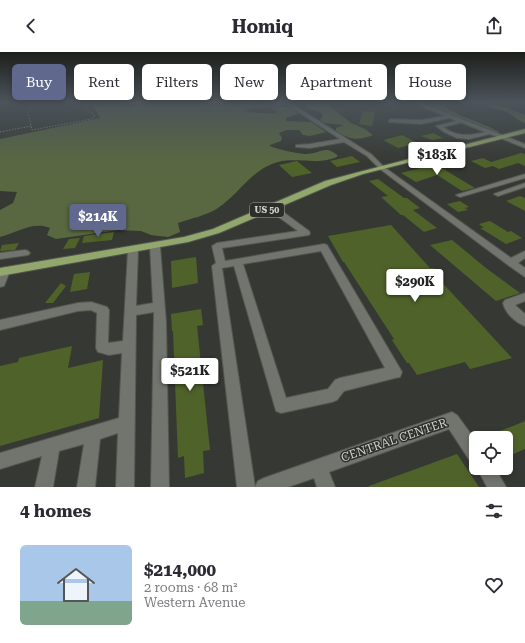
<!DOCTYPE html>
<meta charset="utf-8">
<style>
body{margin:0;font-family:"Roboto Serif",serif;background:#f7f7f7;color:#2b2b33;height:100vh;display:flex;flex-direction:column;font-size:15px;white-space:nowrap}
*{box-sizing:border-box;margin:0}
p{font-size:13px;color:#7c7c81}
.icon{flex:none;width:22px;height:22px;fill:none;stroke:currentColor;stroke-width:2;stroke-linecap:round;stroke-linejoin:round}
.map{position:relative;height:435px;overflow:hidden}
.sheet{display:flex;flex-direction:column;background:#fff;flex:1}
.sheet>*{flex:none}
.guide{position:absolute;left:12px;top:12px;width:501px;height:36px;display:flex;gap:8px}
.fabs{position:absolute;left:469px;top:379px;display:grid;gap:8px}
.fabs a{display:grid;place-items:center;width:44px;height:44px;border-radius:6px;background:#fff;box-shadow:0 2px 6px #0003;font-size:20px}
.price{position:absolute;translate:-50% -34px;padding:0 9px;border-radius:4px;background:#fff;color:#222;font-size:13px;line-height:26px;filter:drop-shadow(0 1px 2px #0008)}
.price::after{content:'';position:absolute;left:50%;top:24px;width:12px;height:9px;margin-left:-6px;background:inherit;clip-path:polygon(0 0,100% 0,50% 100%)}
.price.current{background:#61688d;color:#fff}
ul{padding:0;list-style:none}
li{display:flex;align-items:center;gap:12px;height:100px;padding:0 20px}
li+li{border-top:1px solid #e1e1e2}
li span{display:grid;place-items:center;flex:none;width:112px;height:80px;border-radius:6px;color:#555}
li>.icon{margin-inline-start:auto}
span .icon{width:48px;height:48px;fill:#fffc;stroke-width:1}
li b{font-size:17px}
h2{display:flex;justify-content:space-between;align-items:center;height:48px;padding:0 20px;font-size:17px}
.pill{padding:0 14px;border-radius:6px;background:#fff;box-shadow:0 2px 6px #0003;font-size:14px;line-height:36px}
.pill.current{background:#61688d;color:#fff}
header{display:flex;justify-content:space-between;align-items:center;height:52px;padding:0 20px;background:#fff;font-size:18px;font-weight:700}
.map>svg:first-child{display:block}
.green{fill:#596841}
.building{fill:#4f622a}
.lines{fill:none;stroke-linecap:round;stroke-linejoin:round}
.minor-casing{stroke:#545650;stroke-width:2}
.major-casing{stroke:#545650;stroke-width:2}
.path{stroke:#8b8e89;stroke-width:1;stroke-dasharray:1.5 1.5;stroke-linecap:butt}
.minor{fill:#72756e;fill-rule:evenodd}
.major{fill:#92a76c;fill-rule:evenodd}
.labels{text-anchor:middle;stroke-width:3;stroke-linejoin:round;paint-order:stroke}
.shield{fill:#2c2f29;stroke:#a0a29d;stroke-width:1}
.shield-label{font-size:9px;font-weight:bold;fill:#d1d3cf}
.near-street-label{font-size:12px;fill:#d1d3cf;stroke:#2c2f29}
</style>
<header><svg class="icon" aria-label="back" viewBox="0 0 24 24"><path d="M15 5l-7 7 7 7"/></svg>Homiq<svg class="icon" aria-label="share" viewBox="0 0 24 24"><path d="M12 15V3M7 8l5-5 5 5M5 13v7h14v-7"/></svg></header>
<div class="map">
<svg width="525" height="435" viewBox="0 0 525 435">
<rect width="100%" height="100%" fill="#363933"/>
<path class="green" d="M92,50H275L245,58C250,62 266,60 274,62L277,59L271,56C285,53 287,54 299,61L286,66V69L311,70L326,80L310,84L303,83L299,78H286L279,81L282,86L281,89L270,93V94C276,97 299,102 306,102C321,102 325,92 338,104C321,114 298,105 278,110C252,117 239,142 218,156C208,163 189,167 178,171L180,180L168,185L151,183L141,179L118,178L56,187L47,183L50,176C32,169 17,181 0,185V158L13,151L17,140L0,139V87L100,66Z
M303,50H338L328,53L351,71L365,77L373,83C357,89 351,88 336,79V76L344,73L325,71L320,68L323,63L322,61L309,57Z
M418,50H454L444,54C452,62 486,72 499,80H492Z
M471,50C490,50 508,55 525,63V71C517,69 515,64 509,61C497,56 483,54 471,50Z"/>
<path class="building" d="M363,59L375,60L372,74L359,72Z
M433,81L443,86L432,88L421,84Z
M402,83L418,91L398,96L383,88Z
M521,101L525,102V114L518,111L499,117L493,114L485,116L471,109L483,106L491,110Z
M352,104L360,110L337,115L330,109Z
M297,109L312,121L292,125L279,113Z
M435,112L475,136L462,139L437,123L416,130L401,121Z
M378,127L404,146H407L420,156L413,158L437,176L424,180L403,163H401L381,145L388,144L369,129Z
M520,144L525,146V159L506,149Z
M460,149L469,155L465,156L468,158L458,160L447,152Z
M490,169L508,180L511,179L522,186L506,192L480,176H484L479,172Z
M391,173L430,216H434L440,222L435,223L512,306L470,317L465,310L417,323L409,311H407L392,288L394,287L344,210H343L328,184Z
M114,180L112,188L82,191L84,184Z
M80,186L75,196L63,197L69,187Z
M452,188L486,216L520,241L496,249L430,193Z
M19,191L15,198L0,199L2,193Z
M196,205L198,231L172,236L171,209Z
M90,220L87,237L70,240L74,222Z
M61,231L66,234L53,251H45Z
M201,257L203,273L197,274L210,398L203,399L204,421L185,426L184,404L178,406L173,279H172L171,262Z
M72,294L68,316L103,308L99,366L0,394V314L18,310L19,306Z
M525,369V397L506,405V386H483Z
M457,402L479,435H369V434Z"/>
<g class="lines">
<defs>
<path id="minor" d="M281,50H289L371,102L384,115L511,206L525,199V206L518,211L525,216V225L508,213L380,117L367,104L344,90L310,96L296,95V93L310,92L340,87L286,52L259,56L257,55Z
M411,50H418L525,92V96L490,82L469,87L457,86L444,80L436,74L456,69L450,66L421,72L389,70V68L391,67L421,68L445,64ZM460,71V70L485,80C469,84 457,85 443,75Z
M525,122V126L460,145L456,143Z
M525,131V135L498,144L494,142Z
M269,154H275L309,179L310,181L309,183L222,196L225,209L324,192L327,193L402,320L400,325L395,326L344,339L337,348L332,350L281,361L276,359L234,214L222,216L255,435H237L212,214L216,211L212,194L217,191L298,179L269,158ZM321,199L385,316L340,326L335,328L328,337L286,346L243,212Z
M155,191L160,194L166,270L169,435H151L154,260L136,263L134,435H116L118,381L100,387L95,435H77L84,392L59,399L53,435H35L42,404L0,417V401L119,366L122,301L109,303L98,300L96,296L97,261L91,258L78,259L0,278V268L78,251L91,250L107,255L109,258L108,291L123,289L128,198L133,195L138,198L136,254L153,251L150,194Z
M25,198L28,199L30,201L28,203L0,207V201Z
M5,215L9,216L10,219L4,234L0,235V219Z
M525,241V249L515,253L525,262V274C516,271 505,261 503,251L505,248Z
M452,360L457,363L476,389V411L470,409L449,377L329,420L335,435H317L314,426L288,435H255L258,429L264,426Z
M477,416H495L506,435H487Z"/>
<path id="major" d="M525,77V81L363,122L331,133L219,181L188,190L0,224V216L184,185L213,177L325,129L359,120Z"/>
</defs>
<use href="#minor" class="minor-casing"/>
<use href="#major" class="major-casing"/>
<path class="path" d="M35,50L28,61L32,78L91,67L95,64L86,56L85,50
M0,51L11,50
M0,80L31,74"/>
<use href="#minor" class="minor"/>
<use href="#major" class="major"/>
</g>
<linearGradient id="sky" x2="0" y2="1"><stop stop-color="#1e1f1c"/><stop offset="0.45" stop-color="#4c545b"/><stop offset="1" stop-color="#4c545b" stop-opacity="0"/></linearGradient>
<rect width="525" height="111" fill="url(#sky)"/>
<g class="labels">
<rect class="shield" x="250" y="151" width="34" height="14" rx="3"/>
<g class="shield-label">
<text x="267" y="161">US 50</text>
</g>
<g class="near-street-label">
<text transform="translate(394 388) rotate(-19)" y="4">CENTRAL CENTER</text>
</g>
</g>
</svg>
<div class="fabs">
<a><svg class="icon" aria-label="locate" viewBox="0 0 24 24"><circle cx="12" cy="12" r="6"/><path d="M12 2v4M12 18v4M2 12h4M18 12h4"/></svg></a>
</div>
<b class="price" style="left:437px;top:124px">$183K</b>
<b class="price current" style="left:98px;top:186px">$214K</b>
<b class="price" style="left:415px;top:251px">$290K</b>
<b class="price" style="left:190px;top:340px">$521K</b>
<div class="guide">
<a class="pill current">Buy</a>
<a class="pill">Rent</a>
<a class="pill">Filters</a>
<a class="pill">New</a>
<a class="pill">Apartment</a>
<a class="pill">House</a>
</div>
</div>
<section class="sheet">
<h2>4 homes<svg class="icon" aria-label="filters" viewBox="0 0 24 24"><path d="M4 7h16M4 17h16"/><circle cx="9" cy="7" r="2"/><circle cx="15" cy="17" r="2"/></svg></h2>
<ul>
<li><span style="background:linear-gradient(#a9c7e8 70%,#7fa58c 0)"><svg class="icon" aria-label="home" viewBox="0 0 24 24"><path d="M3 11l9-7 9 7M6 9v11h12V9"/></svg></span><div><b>$214,000</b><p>2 rooms · 68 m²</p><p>Western Avenue</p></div><svg class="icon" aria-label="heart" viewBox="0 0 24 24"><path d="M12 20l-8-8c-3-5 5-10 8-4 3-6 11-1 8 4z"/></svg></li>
</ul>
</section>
